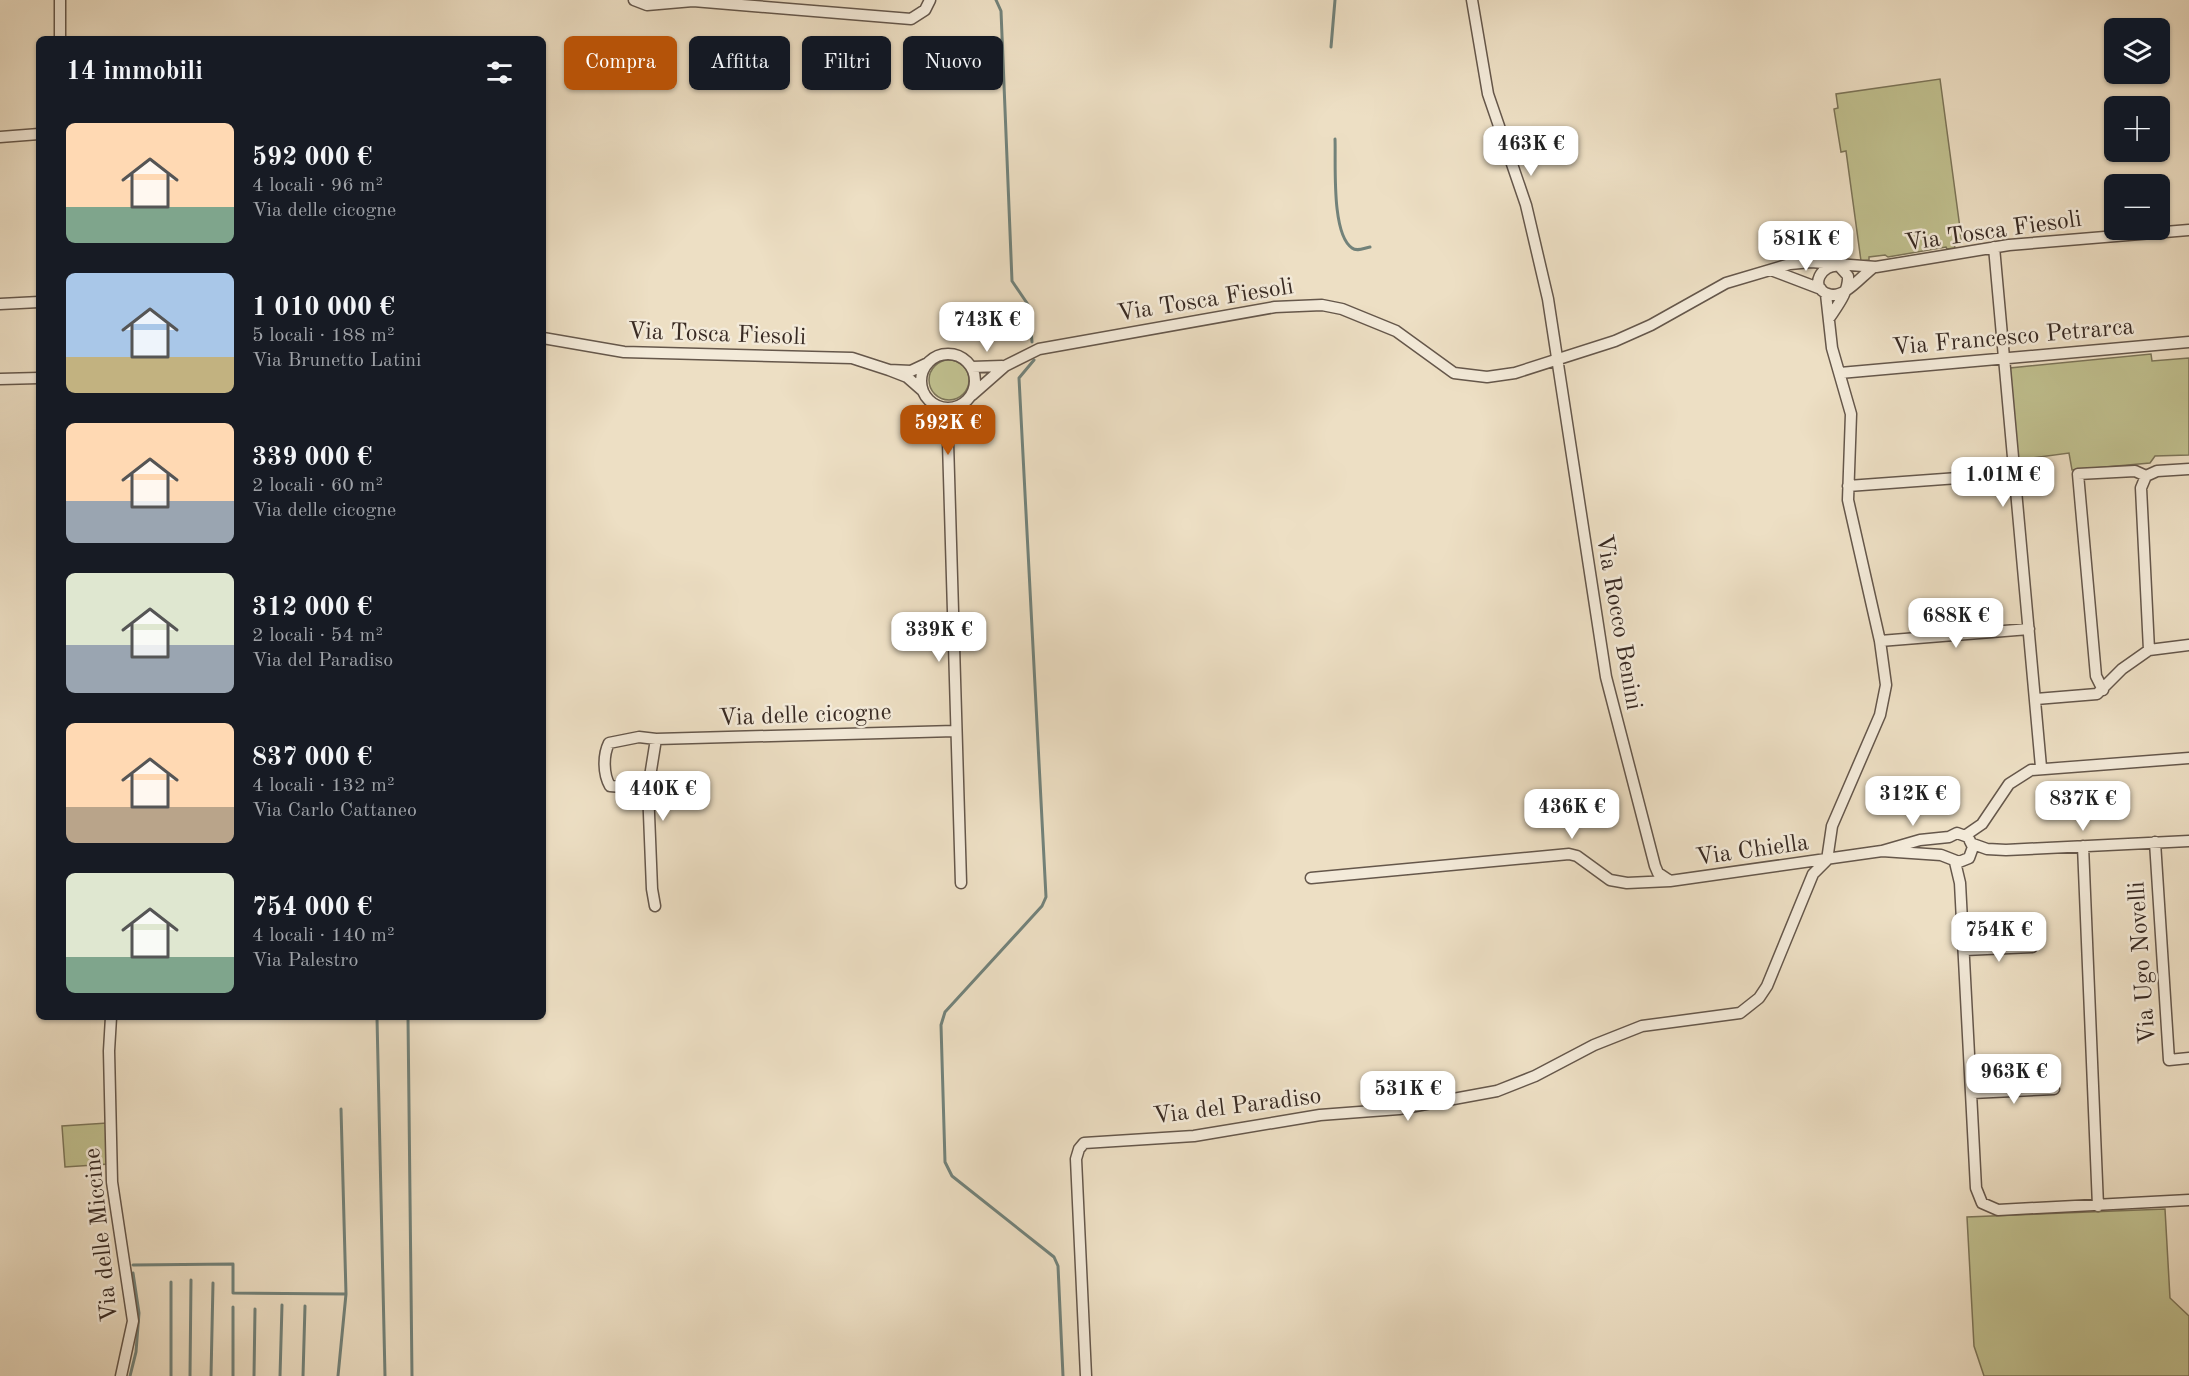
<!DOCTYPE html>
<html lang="it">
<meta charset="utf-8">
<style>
body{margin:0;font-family:"Old Standard TT",serif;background:#20242c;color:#f1f3f6;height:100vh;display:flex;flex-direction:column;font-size:22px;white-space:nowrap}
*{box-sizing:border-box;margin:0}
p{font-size:20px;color:#9ea1a6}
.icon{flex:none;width:33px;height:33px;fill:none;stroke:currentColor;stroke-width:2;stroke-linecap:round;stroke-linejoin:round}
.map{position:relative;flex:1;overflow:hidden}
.drawer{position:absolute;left:36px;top:36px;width:510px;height:984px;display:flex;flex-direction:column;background:#171b24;border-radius:9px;box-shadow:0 2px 4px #0004}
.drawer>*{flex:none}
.top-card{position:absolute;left:564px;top:36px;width:570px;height:54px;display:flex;gap:12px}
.buttons{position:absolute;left:2104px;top:18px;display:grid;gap:12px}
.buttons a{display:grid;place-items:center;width:66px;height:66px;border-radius:9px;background:#171b24;box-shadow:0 2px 4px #0004;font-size:30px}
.price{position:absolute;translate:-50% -51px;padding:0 14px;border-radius:12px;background:#fff;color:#222;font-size:20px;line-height:39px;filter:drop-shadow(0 2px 3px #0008)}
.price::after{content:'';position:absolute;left:50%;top:36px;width:18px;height:14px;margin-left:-9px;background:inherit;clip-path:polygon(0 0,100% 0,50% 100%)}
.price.selected{background:#b45309;color:#fff}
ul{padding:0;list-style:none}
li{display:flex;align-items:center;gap:18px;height:150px;padding:0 30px}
li span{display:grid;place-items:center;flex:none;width:168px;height:120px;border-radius:9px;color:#555}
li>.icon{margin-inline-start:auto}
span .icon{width:72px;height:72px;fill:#fffc;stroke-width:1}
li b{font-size:26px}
h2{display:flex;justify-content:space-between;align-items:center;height:72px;padding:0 30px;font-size:26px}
.chip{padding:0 21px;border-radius:9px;background:#171b24;box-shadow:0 2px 4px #0004;font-size:21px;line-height:54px}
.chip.selected{background:#b45309;color:#fff}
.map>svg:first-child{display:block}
.green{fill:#c0c08f;stroke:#7c7559;stroke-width:1.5}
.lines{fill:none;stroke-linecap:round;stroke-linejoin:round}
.stream{stroke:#72827a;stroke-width:3}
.street-casing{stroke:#65574b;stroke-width:13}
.street{stroke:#f3ead9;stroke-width:10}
.labels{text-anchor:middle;stroke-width:5;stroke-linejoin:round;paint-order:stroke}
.street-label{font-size:24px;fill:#382a23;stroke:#f3ead9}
</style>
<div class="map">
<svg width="2189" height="1376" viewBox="0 0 2189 1376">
<rect width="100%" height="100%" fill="#eddfc4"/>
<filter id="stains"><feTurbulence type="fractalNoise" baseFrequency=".00333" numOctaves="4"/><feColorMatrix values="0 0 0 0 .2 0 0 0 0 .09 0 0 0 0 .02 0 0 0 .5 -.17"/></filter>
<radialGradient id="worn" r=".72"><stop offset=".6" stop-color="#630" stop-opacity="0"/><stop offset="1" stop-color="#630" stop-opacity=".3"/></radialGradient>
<path class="green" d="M1940,79L1962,243L1954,244L1955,248L1947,249L1946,247L1888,257L1885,255L1869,257V260L1861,261L1846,151L1841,152L1834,109L1838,108L1836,94Z
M2151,354L2152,361L2189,358V455L2155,456L2150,463L2072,470L2069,453L2018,460L2010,368Z
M929 380a20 20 0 1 1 40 0a20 20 0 1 1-40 0Z
M107,1123L109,1164L65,1167L62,1126Z
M2165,1209L2170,1298L2189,1316V1376H1984L1974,1346L1967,1217Z"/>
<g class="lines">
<path class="stream" d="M996,0L1001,11L1012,281L1029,306L1032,342
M1331,47L1335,0
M1335,139C1336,162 1331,234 1352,248C1357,252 1364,248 1370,247
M1034,360L1019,378L1046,897L1042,906L945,1012L941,1025L945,1162L952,1176L1054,1257L1058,1266L1063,1376
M408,1017L412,1376
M377,1018L385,1376
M133,1265L233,1264V1293L346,1294
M130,1376L136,1352L139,1313L133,1273
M171,1376V1282
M190,1376L191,1280
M211,1376L213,1283
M233,1376V1307
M254,1376L255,1309
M280,1376L282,1305
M303,1376L305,1306
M338,1376L346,1294L341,1109"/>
<defs>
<path id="street" d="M60,0V39
M634,0L647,5L693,1L911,19L925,10L930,0
M1472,0L1488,94L1526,205L1548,299L1606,677L1655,866L1658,873L1670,881
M0,137L39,134
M1994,247L2041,767
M1771,270L1821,289
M1826,294L1832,348L1851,414L1848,500L1880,641L1886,685L1880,715L1832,826L1827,860
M0,304L39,302
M1830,317C1838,305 1849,291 1848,276L1839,266C1822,263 1808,287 1828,294C1844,300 1862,275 1874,267
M543,338L624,352L852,358L889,370
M921 381a27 27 0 1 1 54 0a27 27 0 1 1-54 0Z
M972,367L1002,366
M1840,373L2189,342
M0,379L39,378
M923,391L907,377L889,370L911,371L928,363
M972,395L1005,366L1039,349L1275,307L1322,305L1342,309L1396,331L1454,373L1487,377L1515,373L1615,341L1651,325L1726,283L1790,264L1811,262L1876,267L2009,245L2189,230
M934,404L943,417L948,442L954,416L963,404
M948,442L961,883
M2146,476L2141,488L2149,650
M2146,476L2157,471L2189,469
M1848,486L2013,474
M1880,641L2029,629
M2103,690L2096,676L2078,474L2135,471L2146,476
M2036,699L2097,694L2122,669L2149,650L2189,645
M648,789L610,786C603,774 603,755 609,743L639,737L656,739L955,731
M1966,835L1982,824L2009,784L2031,770L2189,758
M2155,842L2169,1060L2189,1058
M1973,844L1987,849L2006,850L2189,841
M2083,846L2098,1206
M1955,862L1960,883L1976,1188L1982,1203L1998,1210L2189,1200
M1311,878L1569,854L1577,856L1610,880L1627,883L1670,881L1882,851L1920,840L1949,837L1957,833L1968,837L1973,847L1969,858L1959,862L1941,855L1882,851
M655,906L652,889L648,789L656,739
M1964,950L2032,947
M111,1017L109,1051L112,1182L133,1321L121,1376
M1972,1093L2054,1089
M1086,1376L1076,1159L1079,1149L1084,1143L1194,1136L1320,1115L1399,1109L1497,1091L1535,1076L1594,1045L1642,1026L1740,1013L1759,998L1767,986L1813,874L1827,860"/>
</defs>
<use href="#street" class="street-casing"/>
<use href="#street" class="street"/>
</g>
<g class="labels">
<g class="street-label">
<text transform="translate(1993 230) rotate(-8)" y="8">Via Tosca Fiesoli</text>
<text transform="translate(1205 299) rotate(-9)" y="8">Via Tosca Fiesoli</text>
<text transform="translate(717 333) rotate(2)" y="8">Via Tosca Fiesoli</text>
<text transform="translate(2013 336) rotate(-5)" y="8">Via Francesco Petrarca</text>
<text transform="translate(1620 622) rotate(80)" y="8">Via Rocco Benini</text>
<text transform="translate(805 714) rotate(-2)" y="8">Via delle cicogne</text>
<text transform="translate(1752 849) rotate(-8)" y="8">Via Chiella</text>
<text transform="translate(2141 963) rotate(-94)" y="8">Via Ugo Novelli</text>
<text transform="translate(1237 1105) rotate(-7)" y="8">Via del Paradiso</text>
<text transform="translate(100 1235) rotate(-96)" y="8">Via delle Miccine</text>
</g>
</g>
<rect width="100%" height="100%" filter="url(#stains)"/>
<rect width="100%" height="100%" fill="url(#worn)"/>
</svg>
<div class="buttons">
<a><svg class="icon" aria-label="layers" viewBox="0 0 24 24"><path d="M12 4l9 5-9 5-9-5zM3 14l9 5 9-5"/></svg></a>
<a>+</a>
<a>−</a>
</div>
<b class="price" style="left:1531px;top:177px">463K €</b>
<b class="price" style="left:1806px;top:272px">581K €</b>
<b class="price" style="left:987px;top:353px">743K €</b>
<b class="price selected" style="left:948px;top:456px">592K €</b>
<b class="price" style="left:2003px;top:508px">1.01M €</b>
<b class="price" style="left:1956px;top:649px">688K €</b>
<b class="price" style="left:939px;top:663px">339K €</b>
<b class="price" style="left:663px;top:822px">440K €</b>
<b class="price" style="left:1913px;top:827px">312K €</b>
<b class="price" style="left:2083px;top:832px">837K €</b>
<b class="price" style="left:1572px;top:840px">436K €</b>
<b class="price" style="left:1999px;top:963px">754K €</b>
<b class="price" style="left:2014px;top:1105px">963K €</b>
<b class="price" style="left:1408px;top:1122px">531K €</b>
<div class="top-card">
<a class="chip selected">Compra</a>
<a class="chip">Affitta</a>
<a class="chip">Filtri</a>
<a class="chip">Nuovo</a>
</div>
<section class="drawer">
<h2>14 immobili<svg class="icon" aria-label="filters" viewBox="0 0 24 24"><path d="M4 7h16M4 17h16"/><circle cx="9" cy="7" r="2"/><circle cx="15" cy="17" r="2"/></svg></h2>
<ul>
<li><span style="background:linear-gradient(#ffd9b3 70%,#7fa58c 0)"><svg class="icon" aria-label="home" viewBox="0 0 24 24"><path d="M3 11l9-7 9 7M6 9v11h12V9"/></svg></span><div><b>592 000 €</b><p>4 locali · 96 m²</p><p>Via delle cicogne</p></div></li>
<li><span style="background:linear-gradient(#a9c7e8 70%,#c2b280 0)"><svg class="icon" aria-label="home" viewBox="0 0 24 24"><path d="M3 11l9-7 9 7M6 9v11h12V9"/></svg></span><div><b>1 010 000 €</b><p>5 locali · 188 m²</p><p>Via Brunetto Latini</p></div></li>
<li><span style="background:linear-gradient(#ffd9b3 65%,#9aa5b1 0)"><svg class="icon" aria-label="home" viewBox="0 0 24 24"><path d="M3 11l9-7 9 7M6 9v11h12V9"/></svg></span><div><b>339 000 €</b><p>2 locali · 60 m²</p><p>Via delle cicogne</p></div></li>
<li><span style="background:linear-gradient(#dfe7d0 60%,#9aa5b1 0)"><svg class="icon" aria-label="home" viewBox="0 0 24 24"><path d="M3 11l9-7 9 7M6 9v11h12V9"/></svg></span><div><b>312 000 €</b><p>2 locali · 54 m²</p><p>Via del Paradiso</p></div></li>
<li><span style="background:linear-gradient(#ffd9b3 70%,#b9a48a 0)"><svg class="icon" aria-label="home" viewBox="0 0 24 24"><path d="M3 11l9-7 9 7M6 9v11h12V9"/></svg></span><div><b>837 000 €</b><p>4 locali · 132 m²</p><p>Via Carlo Cattaneo</p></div></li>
<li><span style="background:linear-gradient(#dfe7d0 70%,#7fa58c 0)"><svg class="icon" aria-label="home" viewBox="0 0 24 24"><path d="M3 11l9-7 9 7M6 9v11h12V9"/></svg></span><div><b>754 000 €</b><p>4 locali · 140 m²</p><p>Via Palestro</p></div></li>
</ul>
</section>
</div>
